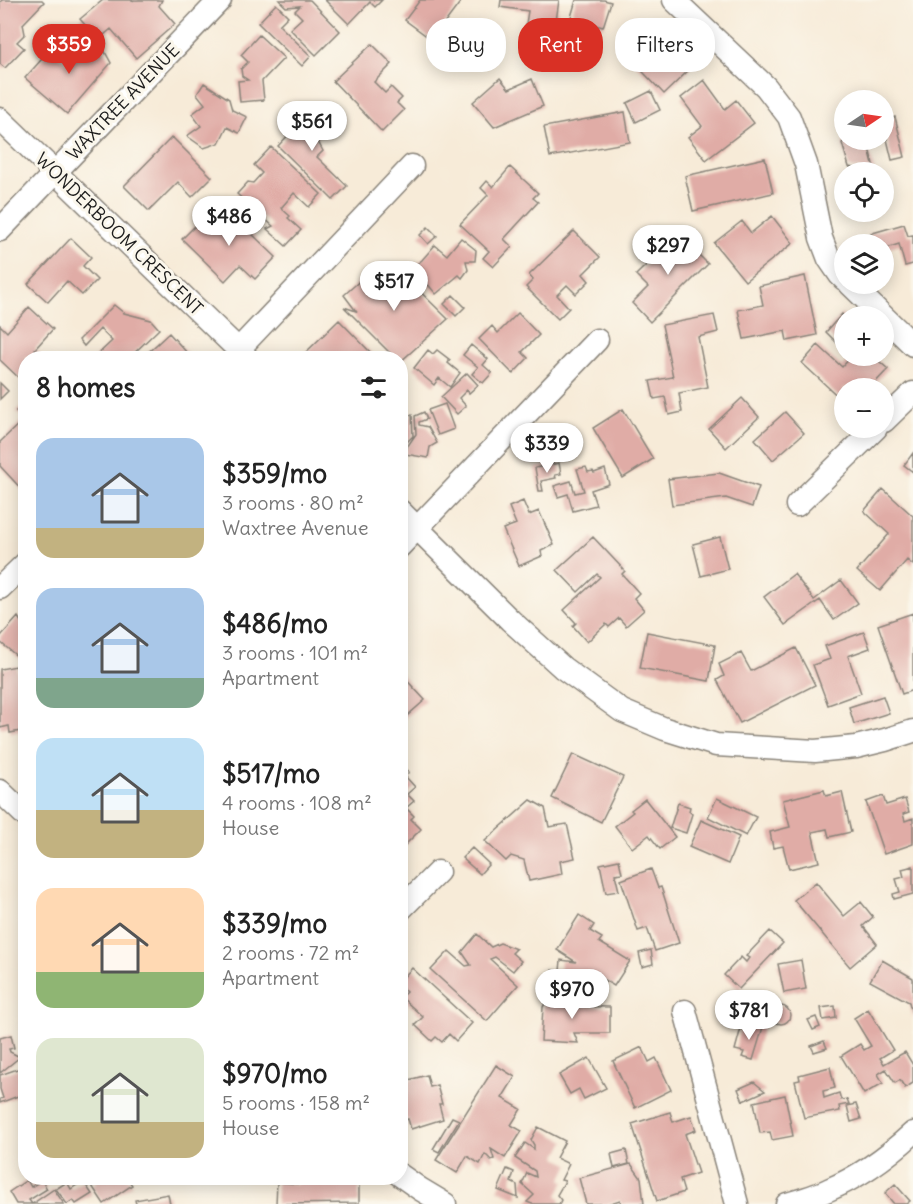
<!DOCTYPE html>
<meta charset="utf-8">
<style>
body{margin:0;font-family:Delius,sans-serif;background:#f6f6f6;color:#222;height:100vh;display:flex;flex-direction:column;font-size:22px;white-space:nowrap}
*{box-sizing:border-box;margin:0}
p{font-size:20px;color:#767676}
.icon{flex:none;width:33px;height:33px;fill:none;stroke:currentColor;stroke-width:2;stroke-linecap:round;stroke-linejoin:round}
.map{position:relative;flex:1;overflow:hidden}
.side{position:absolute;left:18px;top:351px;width:390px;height:834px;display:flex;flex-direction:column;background:#fff;border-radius:24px;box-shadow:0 3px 15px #0003}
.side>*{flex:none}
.hud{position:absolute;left:426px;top:18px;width:396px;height:54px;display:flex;gap:12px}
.needle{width:39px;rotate:77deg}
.tools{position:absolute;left:834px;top:90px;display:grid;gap:12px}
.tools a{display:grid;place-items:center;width:60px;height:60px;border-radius:50%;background:#fff;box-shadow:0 3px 15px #0003;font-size:30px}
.price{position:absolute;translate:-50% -51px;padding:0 14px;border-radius:21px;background:#fff;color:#222;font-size:20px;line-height:39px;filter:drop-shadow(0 2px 3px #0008)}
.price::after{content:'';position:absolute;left:50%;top:36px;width:18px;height:14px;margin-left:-9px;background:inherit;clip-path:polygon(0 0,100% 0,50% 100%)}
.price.selected{background:#d93025;color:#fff}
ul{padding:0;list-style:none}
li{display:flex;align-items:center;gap:18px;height:150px;padding:0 18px}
li span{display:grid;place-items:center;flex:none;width:168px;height:120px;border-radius:18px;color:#555}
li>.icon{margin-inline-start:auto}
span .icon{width:72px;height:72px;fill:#fffc;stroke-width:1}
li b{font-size:26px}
h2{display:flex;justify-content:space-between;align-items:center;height:72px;padding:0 18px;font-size:26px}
.tag{padding:0 21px;border-radius:24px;background:#fff;box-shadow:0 3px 15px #0003;font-size:21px;line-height:54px}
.tag.selected{background:#d93025;color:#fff}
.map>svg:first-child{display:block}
.building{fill:#e0aca6}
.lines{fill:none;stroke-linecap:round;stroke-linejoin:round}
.street-casing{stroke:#8a847a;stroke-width:25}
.street{stroke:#fff;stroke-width:22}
.labels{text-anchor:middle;stroke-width:6;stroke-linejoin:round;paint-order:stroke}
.street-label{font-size:18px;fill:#1c1c1c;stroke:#fbf7ec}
</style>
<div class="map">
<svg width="913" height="1204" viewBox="0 0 913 1204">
<rect width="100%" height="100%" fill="#fbf7ec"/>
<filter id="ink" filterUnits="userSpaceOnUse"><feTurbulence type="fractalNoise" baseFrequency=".0167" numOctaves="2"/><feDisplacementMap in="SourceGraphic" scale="12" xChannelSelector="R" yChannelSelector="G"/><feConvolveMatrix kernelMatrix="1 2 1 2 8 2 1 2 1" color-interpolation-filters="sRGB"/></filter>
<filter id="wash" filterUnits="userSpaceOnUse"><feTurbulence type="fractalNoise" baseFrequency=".008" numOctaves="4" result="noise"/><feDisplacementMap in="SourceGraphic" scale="24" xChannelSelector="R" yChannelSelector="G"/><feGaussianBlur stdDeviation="1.35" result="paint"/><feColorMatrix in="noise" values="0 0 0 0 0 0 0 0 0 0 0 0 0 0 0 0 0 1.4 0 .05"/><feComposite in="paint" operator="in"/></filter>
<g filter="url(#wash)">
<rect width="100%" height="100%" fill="#f7ebd8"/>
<g id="blocks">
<path class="building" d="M2,0H42L44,2L23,24L25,34L17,42L24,48L5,68L0,64V2Z
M103,0H131L132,1L134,0H162L159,6L175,24L136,58L111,29L98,40L80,19Z
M279,0H310L340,31L316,55L290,29L302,18L295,11L300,6L286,7Z
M325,0H382L375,7L370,2L349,24Z
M420,0H462L432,40L405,20Z
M501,0H559L554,35L525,30L528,11L500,7Z
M576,0H604L611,2L603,27L588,23L576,63L559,58Z
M276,4L288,16L279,25L311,56L302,66L258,23Z
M652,27L691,68L664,94L625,53Z
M259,35L284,58L262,81L264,100L240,102L238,81L248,80L242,76L241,69L248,62L241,55Z
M84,40L104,50L111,63L67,114L25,78L50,50L72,68L67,58Z
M372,44L392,64L374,82L385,93L391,87L402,98L397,103L404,110L382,132L333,81Z
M500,78L509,89L532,79L543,106L494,127L473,102Z
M704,80L725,109L736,100L754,123L706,160L688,137L702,126L681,98Z
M204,83L229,99L232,110L247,117L239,133L227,127L219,143L204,148L187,136L201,126L192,114L205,104L197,94Z
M651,91L660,110L636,122L627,103Z
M316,106L332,122L316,138L323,151L317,157L347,186L333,200L278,146Z
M625,112L630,142L550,157L544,127Z
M895,117L905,157L892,160L886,135L884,136V120Z
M172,137L212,177L192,197L178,182L149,211L124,186Z
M846,140H867L875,172L849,167L842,143Z
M271,147L321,194L309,207L294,193L281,208L290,216L288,218L301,230L286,246L267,229L273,226L237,194L248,182L253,183L262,173L254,165Z
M765,158L773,193L693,211L685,176Z
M510,167L538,193L533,198L538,202L504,239L512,247L493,267L483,258L489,251L460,224L488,195L481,188L487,181L493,187Z
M229,212L276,257L255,279L240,265L225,281L182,239L204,217L215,227Z
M772,216L793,243L745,281L714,243L742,221L751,233Z
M904,224L908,236L913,235V264L905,266L899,244L884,249V244H872L869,234Z
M428,227L437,236L428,244L420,235Z
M574,231L600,257L583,274L589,281L576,294L567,285L557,295L569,308L558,319L526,287L533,280L529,275Z
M678,234L708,264L650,322L632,303L648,287L636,275Z
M71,238L91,257L83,266L97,280L82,295L67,281L48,302L28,284Z
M461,238L476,250L475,261H466L468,270L462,278L459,275L436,294L413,267L422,260L435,245L447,255Z
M393,265L448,319L400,362V358H395L344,307L356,311L344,295L364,277L371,286L375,283L371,277Z
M805,276L817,335L787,341L785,331L744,339L738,310L763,305L759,286Z
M453,295L465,307L456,316L444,304Z
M114,305L124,313L151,320L159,329L129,358H94L112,341L100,329L84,346L79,340Z
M29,307L53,329L35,349L42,355L38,358H26V372L20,379L0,360V325L7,332Z
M518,313L539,335L522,352L528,358L513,374L479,339L492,326L498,333Z
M842,314L844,317V342L840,346L826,332Z
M714,315L718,332L698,337L708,387L679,393L682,412L669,415L665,397L654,399L650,381L673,377L662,325Z
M339,320L376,358H300Z
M169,333L189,355L185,358H142Z
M471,345L488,359L483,365L492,373L483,383L472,374L478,367L463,355Z
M818,345L842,367L852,356H873L888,369L870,388H844V402L802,363Z
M428,350L433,354L437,350L450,360L448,363L460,373L450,387L439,378L434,385L414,368Z
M467,373L478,385L469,393L467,390L459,398L466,406L457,414L441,397Z
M0,383L8,391L0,399Z
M742,398L759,417L726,448L709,429Z
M26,402V494L0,466V442L24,419L16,411Z
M445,404L454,429L438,435L428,410Z
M623,409L653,459L623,478L593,428Z
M424,412L427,419L419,422V425L428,427L437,443L430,447L428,458L405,454L407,447L416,434L415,416Z
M785,412L804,433L773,460L755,439Z
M412,415L413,436L403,446L400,445V416Z
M913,453V472L904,465Z
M559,463L561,474L555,475L556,478L541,481L543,491H539L535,468Z
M586,467L588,472L593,471L594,473L605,469L609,484L591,490L596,505L573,511L568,494L558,497L554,486L571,481L575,493L584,491L577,469Z
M719,473L759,487L752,507L726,498L672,505L668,479Z
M883,489L913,516V565L907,560L880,591L857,571L889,534L864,511Z
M523,501L529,515L539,511L554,545L541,551L542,556L519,566L503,529L516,524L509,507Z
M593,537L625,571L622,574L639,593L634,598L644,610L626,626L619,618L609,627L606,624L587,642L573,626L576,623L564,610L600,577L597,574L578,592L557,570Z
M720,537L728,569L701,576L693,544Z
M794,574L814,600L841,580L858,603L834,620L820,600L785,625L764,597Z
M913,613V690L902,694L878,625Z
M18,617L26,630V664L0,642V637Z
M647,632L715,645L709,681L640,668Z
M864,632L870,648L848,656L861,693L828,705L813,665L830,659L825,646Z
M796,648L815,685L740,723L717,680L724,676L719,664L741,653L751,671Z
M16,666L26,710V730L10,733L9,726L0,728V669Z
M400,673L425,700L400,722Z
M883,696L889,713L854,724L849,707Z
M573,754L623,777L601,822L552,798Z
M400,764L409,772L405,776L415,787L407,794L414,801L406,808L414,816L411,819L421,829L403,847L400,845Z
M824,790L826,796L842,792L851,832L829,837L827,829L812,832L819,862L789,869L783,846L773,848L770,832L790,827L783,800Z
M883,796L886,805L905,799L909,812L903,814L905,821L913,818V844L884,854L866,802Z
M717,798L756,817L746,836L708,817Z
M645,799L675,837L660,849L649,835L632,848L615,826L633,812L631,810Z
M531,800L545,808L549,827L567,824L575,858L560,861L562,874L529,881L524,860L511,856L506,861L485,841Z
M678,803L690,807L689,811L692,814L686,833L670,828Z
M701,820L739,837L728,864L689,847Z
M472,848L489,864L480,874L462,858Z
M619,860L622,873L615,874L619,891L606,893L600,864Z
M913,866V894L894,899L893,894L900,892L896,879L904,877L902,869Z
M651,869L658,888L661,887L679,943L655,951L647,928L638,931L621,880Z
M816,882L844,916L861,902L873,917L863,926L877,944L850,967L794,900Z
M579,915L594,925L590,931L602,938L599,942L630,961L614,986L604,980L601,994L550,989L552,970L560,971L561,960L576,962L557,950Z
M770,931L783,943L739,989L724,975L741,957L746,962L749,958L746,956Z
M477,934L491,947L500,943L516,949L512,953L521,961L513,971L495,957L490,959L518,985L487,1021L431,970L449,951L466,966L471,965L462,952Z
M651,950L653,964L642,967L639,953Z
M801,960L806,989L784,993L778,964Z
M882,960L913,978V1018L909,1002L870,981Z
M412,968L472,1023L456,1041L449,1034L442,1042L436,1037L432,1041L415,1025L423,1017L401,997L406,992L400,986V981Z
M550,995H567V1006L610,1007V1033H574L578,1043L541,1041L543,1007Z
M772 1015a9 9 0 1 1 18 0a9 9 0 1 1-18 0Z
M835,1006L836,1018L823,1020L821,1008Z
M868,1009L893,1050L880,1058L884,1064L905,1052L913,1065V1083L905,1088L900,1080L895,1083L886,1069L878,1074L883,1083L864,1094L841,1056L860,1044L864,1050L871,1046L854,1018Z
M816,1017L820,1027L813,1030L808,1020Z
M749,1023L763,1027L753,1060L742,1057L744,1052L735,1050L741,1028L750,1030Z
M11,1035L14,1048L9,1049L10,1052L20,1057L0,1073V1038Z
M824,1041L827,1048L814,1052L811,1046Z
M642,1047L649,1062L656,1058L671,1090L635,1108L613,1061Z
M589,1058L606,1088L584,1099L579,1089L570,1094L559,1075Z
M496,1065L515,1077L502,1098L521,1109L511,1125L522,1131L505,1158L491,1149L494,1159L491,1160L485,1154L480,1164L467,1156L457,1173L436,1160Z
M26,1066V1093L0,1103V1099L3,1098L0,1089V1075Z
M830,1067L835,1088L823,1091L824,1098L839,1093L841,1100L847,1099L849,1104L839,1106L840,1111L804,1118L795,1081L800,1080L799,1075Z
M427,1075L430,1087L437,1085L442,1104H439L443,1119L411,1129L408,1119L400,1121V1093L408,1091L405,1081Z
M754,1082L765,1091L743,1101L738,1089Z
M785,1095L793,1136L772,1140L770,1132L760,1133L754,1102Z
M856,1104L861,1119L851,1122L847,1106Z
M670,1112L673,1122L691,1116L696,1130L685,1134L698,1173L680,1179L684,1192L657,1201L632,1124Z
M452,1117L459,1120L439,1152L433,1149Z
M538,1127L565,1141L556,1158L569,1164L561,1180L565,1181L557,1195L561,1200L559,1204H532L527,1202L534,1195L522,1184L527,1173L536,1177L535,1171L515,1158L525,1143L534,1149V1145L531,1140Z
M626,1150L629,1164L614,1168L611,1154Z
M631,1164L641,1178L644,1204H621L620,1200L608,1204H586L579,1178Z
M507,1169L514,1172L511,1182L517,1185L518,1198L498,1190Z
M93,1178H127L132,1185L104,1204L92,1186L97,1183Z
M297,1178H340V1183L359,1184V1203L276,1204L277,1182L297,1184Z
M27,1180L31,1187L42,1180L47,1189L29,1200L32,1204L54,1189L64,1204H16L9,1192Z
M83,1181L92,1194L76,1204L73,1200L67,1204L56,1189L67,1182L71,1189Z
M895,1184L910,1201L906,1204H894L885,1193Z
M168,1194L170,1204H136L135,1200Z"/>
</g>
</g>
<g filter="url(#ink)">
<use href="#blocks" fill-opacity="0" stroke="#8a847a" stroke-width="1.5"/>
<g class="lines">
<defs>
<path id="street" d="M674,0L766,87L789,117L806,164L821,238L829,259L840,275L844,279
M0,119L247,358
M0,230L220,0
M850,284L913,345
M238,350L412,166
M884,421L913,393
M797,505L876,428
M400,511L510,620L563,668L622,711L665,729L716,745L815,751L856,747L885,740L913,731
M400,546L597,340
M0,588L26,563
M0,791L26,816
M400,910L438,872
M685,1011L737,1204
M400,1175L420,1189L445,1204
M787,1204C801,1200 815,1196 828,1190C859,1177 888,1156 913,1133"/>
</defs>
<use href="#street" class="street-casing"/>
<use href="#street" class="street"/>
</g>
</g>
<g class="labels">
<g class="street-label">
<text transform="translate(123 102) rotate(-46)" y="6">WAXTREE AVENUE</text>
<text transform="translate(119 234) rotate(44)" y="6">WONDERBOOM CRESCENT</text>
</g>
</g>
</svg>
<div class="tools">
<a><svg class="needle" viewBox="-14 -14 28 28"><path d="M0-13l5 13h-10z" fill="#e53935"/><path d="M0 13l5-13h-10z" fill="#767676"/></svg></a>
<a><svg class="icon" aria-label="locate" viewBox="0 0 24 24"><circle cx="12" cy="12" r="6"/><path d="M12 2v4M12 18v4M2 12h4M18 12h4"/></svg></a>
<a><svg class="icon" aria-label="layers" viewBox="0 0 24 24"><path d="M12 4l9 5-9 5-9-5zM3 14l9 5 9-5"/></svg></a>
<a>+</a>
<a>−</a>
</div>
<b class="price selected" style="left:69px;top:75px">$359</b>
<b class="price" style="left:312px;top:152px">$561</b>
<b class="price" style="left:229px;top:247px">$486</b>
<b class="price" style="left:668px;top:276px">$297</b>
<b class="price" style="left:394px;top:312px">$517</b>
<b class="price" style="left:547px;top:474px">$339</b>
<b class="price" style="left:572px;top:1020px">$970</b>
<b class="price" style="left:749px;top:1041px">$781</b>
<div class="hud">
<a class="tag">Buy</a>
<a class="tag selected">Rent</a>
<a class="tag">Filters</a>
</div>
<section class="side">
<h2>8 homes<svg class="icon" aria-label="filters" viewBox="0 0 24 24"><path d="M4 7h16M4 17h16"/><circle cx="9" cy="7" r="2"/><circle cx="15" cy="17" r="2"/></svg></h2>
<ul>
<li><span style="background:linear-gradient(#a9c7e8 75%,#c2b280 0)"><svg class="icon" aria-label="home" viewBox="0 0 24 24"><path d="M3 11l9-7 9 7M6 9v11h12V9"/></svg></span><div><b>$359/mo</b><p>3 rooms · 80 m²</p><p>Waxtree Avenue</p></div></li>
<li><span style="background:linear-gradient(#a9c7e8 75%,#7fa58c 0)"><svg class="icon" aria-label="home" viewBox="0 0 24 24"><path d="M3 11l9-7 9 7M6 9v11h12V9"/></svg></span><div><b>$486/mo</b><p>3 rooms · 101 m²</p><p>Apartment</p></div></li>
<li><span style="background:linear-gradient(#bfe0f5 60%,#c2b280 0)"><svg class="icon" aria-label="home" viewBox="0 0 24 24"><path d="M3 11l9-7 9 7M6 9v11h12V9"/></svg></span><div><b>$517/mo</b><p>4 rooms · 108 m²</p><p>House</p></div></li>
<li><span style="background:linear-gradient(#ffd9b3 70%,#8fb573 0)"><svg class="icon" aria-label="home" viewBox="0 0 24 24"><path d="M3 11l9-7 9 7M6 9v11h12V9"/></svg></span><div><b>$339/mo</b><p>2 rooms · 72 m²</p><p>Apartment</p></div></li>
<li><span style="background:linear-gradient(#dfe7d0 70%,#c2b280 0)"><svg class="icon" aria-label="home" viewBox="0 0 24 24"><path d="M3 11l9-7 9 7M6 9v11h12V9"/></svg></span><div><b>$970/mo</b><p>5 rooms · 158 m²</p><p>House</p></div></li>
</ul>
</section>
</div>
